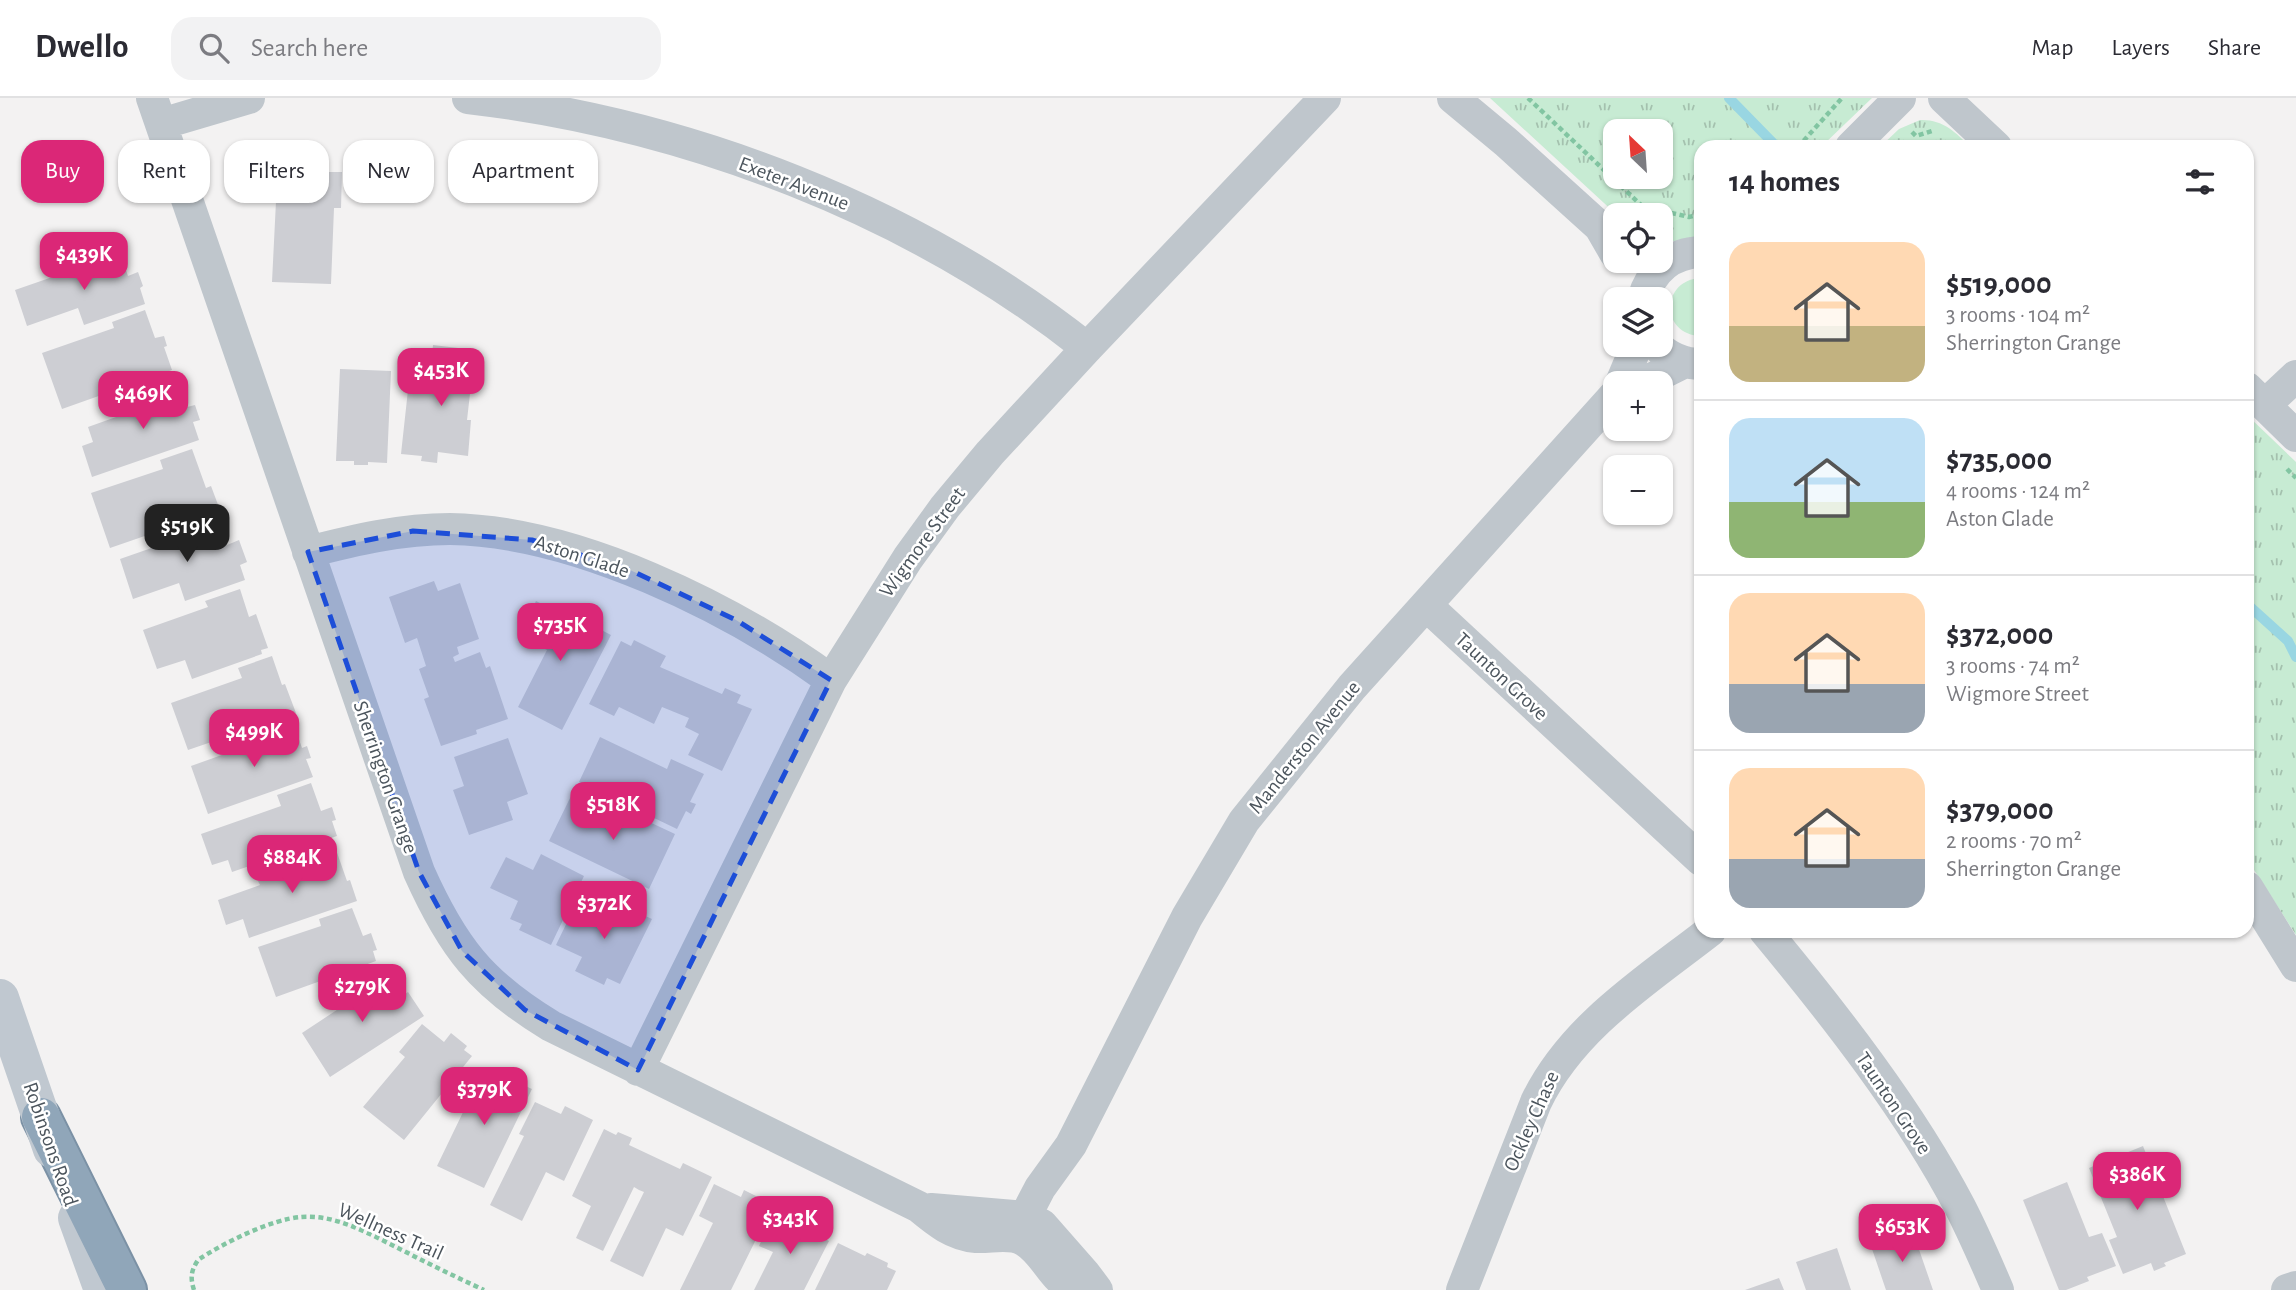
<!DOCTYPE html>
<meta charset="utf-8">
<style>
body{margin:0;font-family:"Alegreya Sans",sans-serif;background:#f2f2f3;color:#2b2b33;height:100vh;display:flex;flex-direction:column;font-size:26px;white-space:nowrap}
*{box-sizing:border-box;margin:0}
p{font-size:23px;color:#7c7c81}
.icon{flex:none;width:38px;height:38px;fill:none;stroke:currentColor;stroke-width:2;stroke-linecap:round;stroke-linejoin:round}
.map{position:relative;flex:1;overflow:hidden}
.side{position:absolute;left:1694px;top:42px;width:560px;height:798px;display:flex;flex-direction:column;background:#fff;border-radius:21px;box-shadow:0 2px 5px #0004}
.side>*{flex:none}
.banner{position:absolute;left:21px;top:42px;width:665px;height:63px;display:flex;gap:14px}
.needle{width:46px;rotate:335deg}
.fabs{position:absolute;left:1603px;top:21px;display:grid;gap:14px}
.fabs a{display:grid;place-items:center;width:70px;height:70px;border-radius:14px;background:#fff;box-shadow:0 2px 5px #0004;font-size:35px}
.price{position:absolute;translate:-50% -60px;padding:0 16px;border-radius:14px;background:#db2777;color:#fff;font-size:23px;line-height:46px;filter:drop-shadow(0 2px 4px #0008)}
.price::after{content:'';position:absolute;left:50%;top:42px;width:21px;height:16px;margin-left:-10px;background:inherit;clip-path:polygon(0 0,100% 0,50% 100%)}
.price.on{background:#222;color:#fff}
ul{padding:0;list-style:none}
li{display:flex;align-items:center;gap:21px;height:175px;padding:0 35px}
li+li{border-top:2px solid #e1e1e2}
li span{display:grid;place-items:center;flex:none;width:196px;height:140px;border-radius:21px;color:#555}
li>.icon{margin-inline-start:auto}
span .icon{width:84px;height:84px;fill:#fffc;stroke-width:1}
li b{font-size:30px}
h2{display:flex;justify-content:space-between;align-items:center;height:84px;padding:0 35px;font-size:30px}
.tag{padding:0 24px;border-radius:21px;background:#fff;box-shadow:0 2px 5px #0004;font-size:24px;line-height:63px}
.tag.on{background:#db2777;color:#fff}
header{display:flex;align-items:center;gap:42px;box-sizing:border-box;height:98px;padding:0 35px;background:#fff;border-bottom:2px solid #e1e1e2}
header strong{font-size:33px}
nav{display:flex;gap:38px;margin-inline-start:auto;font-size:24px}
.search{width:490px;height:63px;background:#f2f2f3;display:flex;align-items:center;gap:18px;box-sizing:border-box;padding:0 24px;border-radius:21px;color:#7c7c81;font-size:26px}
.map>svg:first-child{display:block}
.grass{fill:url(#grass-tufts);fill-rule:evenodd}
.garden{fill:#c7ebd3}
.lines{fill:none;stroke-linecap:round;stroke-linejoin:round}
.stream{stroke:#99d6e2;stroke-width:10}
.building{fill:#cdced3}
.motorway-casing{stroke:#7b91a5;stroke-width:42}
.path{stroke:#82c5a2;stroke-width:4.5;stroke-dasharray:5 3.5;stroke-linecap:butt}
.minor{stroke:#bfc6cc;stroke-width:32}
.secondary{stroke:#c0c8d0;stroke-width:38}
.motorway{stroke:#90a6b9;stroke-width:38}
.marked{fill:#1d4ed8;fill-opacity:0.2;stroke:#1d4ed8;stroke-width:5;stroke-dasharray:14 9;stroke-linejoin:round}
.labels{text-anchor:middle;stroke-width:5;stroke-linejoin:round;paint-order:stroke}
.street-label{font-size:21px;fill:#4c555d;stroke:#fff}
</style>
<header>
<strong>Dwello</strong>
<div class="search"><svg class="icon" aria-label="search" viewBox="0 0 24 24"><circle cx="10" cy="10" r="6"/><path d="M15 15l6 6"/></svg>Search here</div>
<nav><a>Map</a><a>Layers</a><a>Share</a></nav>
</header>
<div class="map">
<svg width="2296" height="1192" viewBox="0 0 2296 1192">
<defs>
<pattern id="grass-tufts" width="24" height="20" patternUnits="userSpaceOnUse" patternTransform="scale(1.75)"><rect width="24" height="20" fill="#c7ebd3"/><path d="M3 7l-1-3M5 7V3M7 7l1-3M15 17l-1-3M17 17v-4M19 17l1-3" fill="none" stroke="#a4c1ae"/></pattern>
</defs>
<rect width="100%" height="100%" fill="#f3f2f2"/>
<path class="grass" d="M1490,0H1872L1821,49H1701V142L1680,144L1661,141V117H1617ZM1615,33H1661V79H1615Z
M1920,22C1942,21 1956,34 1970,49H1880L1899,31Z
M2247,317L2296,364V837L2247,761Z"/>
<path class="garden" d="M1701,180V238C1660,237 1660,182 1701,180Z"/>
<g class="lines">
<path class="stream" d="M1729,0L1777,49
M2247,506L2288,543L2296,559"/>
</g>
<path class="building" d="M299,58H316L315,74H342L341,110H334L331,186L272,184L278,63L299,64Z
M119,151L128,178L138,174L143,188L140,190L145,206L84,227L78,210L27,228L15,192L87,167L85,162Z
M145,212L155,240L164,238L167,248L164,249L172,272L62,311L42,255L114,230L112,224Z
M433,247L475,252L467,322H471L468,358L438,354L437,365L421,363L422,358L401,356L408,292L428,294Z
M340,271L391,273L387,365L368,364V367H354V363H336Z
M178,283L187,309L195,307L200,322L193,324L199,342L92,379L82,348L93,344L88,329L147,308L143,296Z
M192,351L206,390L211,388L220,412L110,450L91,395L163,371L160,362Z
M218,421L227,447L239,442L247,464L240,467L245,482L185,503L179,485L133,501L120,461L186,438L184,432Z
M434,483L438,493L460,485L479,541L457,549L459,556L453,559L455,564L480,554L486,570L490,568L508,621L476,632L477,636L441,648L424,601L429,599L419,571L426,568L417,540L405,545L389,499Z
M240,491L249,519L256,516L268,550L261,552L262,556L192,581L185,562L157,571L143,532L208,509L205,503Z
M536,503L582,526L584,523L611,537L562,632L518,609L547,552L519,538Z
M634,542L666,558L660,569L722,596L725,590L741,597L737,605L752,611L722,673L688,657L699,636L685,629L689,620L662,609L654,626L619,609L614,618L589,606L621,543L631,548Z
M272,558L282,587L285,586L296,615L188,652L171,605L242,580L238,570Z
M292,621L302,650L307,648L311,660L306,661L313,679L208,716L191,668L261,643L258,633Z
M600,639L667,671L671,661L704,676L690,704L696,706L691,716L686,713L677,731L579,684Z
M508,640L528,696L507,704L513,722L469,737L453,692L464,688L454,659Z
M311,685L321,713L332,709L336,722L332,723L337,738L232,774L228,762L212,767L201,736L281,708L277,697Z
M571,698L638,730L643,721L675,736L649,791L549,743Z
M334,746L347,783L350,782L357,803L249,840L243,821L226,827L218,802L260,787L258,783L292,772L293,775L304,772L300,758Z
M541,756L584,778L551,847L519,832L522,826L510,821L518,803L490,790L506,759L533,772Z
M587,801L623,819L628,810L652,821L620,886L607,880L604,887L575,873L582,859L556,847L572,814L579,818Z
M352,810L363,838L371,835L377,852L373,853L376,863L276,899L258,849L321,828L319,821Z
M385,874L401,899L408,894L424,918L330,979L302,935L358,898L355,893Z
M422,926L444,944L451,935L467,948L464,952L472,958L404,1042L363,1009L405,959L399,954Z
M476,972L502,985L505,979L532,991L484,1090L437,1068L466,1008L460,1006Z
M535,1004L561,1016L565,1008L593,1022L564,1083L546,1074L522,1123L490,1107L524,1038L519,1036Z
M604,1031L616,1037L618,1034L632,1040L629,1047L680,1071L683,1065L712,1079L683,1138L666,1130L643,1179L610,1163L644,1094L639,1092L634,1089L603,1153L576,1140L591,1108L572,1098Z
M2143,1048L2186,1156L2164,1165L2166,1168L2154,1173L2151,1165L2123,1176L2109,1142L2117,1139L2089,1070Z
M2067,1084L2089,1139L2102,1135L2116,1168L2087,1179L2089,1183L2066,1192H2059L2023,1102Z
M714,1086L741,1099L744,1092L762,1101L759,1107L770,1113L731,1192H680L713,1125L699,1118Z
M774,1116L829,1143L804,1192H754L773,1154L759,1148Z
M1913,1134L1933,1192H1886L1871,1148Z
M838,1145L865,1158L867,1155L888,1165L887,1169L896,1173L887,1192H815Z
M1837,1150L1851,1192H1806L1796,1164Z
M1779,1180L1784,1192H1745Z"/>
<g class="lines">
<defs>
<path id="motorway" d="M41,1019L127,1192"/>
</defs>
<use href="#motorway" class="motorway-casing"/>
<path class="path" d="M1528,0L1642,108L1689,119L1701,116
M1912,34L1916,38L1932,33
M1798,49L1842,0
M2287,371L2296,380
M194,1192C190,1179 191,1173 198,1162C223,1145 272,1121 301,1119C337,1116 371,1137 402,1152C429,1166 456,1179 484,1192"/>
<path class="minor" d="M152,0L419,774C452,848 481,886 551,928L919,1109C937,1124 953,1137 976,1139C991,1140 1012,1134 1025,1143C1045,1155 1052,1181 1075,1192
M468,0C688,26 913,112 1087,250
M1453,0L1506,44L1600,129L1615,155
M1944,0L1996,49
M161,26L249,0
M1851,49L1900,0
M1643,201C1651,173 1671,155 1701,154
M1656,247C1668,259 1683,266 1701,266
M1621,285L1637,247
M1643,285L1685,264
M2247,290L2296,338
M2265,307L2296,278
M308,454C355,442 401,431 450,431C576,433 730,509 831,582
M1427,508L1701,762
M2247,789L2296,868
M1765,833C1834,916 1910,1013 1960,1109C1974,1136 1986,1164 1998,1192
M638,972L831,582L908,460L945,409L990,355L1087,250L1325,0
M931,1111L1025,1119L1042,1127L1085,1176L1097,1192
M1024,1142L1025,1119L1040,1090L1071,1047L1187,819L1244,723L1352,589L1615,297
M1462,1192L1536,1004C1572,929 1646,883 1710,833
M2287,1192L2296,1189"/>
<path class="secondary" d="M0,900L52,1051
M77,1120L103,1192"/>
<use href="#motorway" class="motorway"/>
</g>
<path class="marked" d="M413,433L532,442L630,472L736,522L831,582L638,972L525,912L462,853L419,774L308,454Z"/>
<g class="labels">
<g class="street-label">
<text transform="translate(794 85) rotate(21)" y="7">Exeter Avenue</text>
<text transform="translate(922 444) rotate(-54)" y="7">Wigmore Street</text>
<text transform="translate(582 458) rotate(18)" y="7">Aston Glade</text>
<text transform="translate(1502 578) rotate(43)" y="7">Taunton Grove</text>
<text transform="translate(1304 649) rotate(-51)" y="7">Manderston Avenue</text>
<text transform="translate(386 679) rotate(71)" y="7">Sherrington Grange</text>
<text transform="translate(1894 1005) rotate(56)" y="7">Taunton Grove</text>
<text transform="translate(1531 1023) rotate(-66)" y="7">Ockley Chase</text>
<text transform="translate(51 1046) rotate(71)" y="7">Robinsons Road</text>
<text transform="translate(391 1133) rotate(24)" y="7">Wellness Trail</text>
</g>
</g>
</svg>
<div class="fabs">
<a><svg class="needle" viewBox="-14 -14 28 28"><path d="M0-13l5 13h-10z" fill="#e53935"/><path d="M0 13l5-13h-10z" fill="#7c7c81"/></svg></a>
<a><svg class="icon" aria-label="locate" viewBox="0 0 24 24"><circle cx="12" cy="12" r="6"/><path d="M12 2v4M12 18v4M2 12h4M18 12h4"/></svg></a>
<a><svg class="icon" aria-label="layers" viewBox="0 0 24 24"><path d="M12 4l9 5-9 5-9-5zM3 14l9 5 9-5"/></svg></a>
<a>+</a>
<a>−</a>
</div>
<b class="price" style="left:84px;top:194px">$439K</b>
<b class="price" style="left:441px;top:310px">$453K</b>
<b class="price" style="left:143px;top:333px">$469K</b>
<b class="price on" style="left:187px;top:466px">$519K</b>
<b class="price" style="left:560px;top:565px">$735K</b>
<b class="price" style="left:254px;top:671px">$499K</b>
<b class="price" style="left:613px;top:744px">$518K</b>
<b class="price" style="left:292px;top:797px">$884K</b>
<b class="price" style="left:604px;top:843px">$372K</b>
<b class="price" style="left:362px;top:926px">$279K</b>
<b class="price" style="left:484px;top:1029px">$379K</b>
<b class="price" style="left:2137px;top:1114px">$386K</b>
<b class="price" style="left:790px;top:1158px">$343K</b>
<b class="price" style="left:1902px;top:1166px">$653K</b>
<div class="banner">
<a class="tag on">Buy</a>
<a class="tag">Rent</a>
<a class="tag">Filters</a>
<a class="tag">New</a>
<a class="tag">Apartment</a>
</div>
<section class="side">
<h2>14 homes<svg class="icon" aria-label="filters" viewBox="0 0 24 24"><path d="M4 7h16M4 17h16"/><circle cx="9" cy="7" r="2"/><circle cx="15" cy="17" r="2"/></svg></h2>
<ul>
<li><span style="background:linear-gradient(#ffd9b3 60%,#c2b280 0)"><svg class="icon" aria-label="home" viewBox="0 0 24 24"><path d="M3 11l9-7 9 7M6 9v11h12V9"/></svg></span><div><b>$519,000</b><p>3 rooms · 104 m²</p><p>Sherrington Grange</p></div></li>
<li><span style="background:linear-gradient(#bfe0f5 60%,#8fb573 0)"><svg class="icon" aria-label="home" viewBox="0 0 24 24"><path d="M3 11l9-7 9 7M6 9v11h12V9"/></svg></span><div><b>$735,000</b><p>4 rooms · 124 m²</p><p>Aston Glade</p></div></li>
<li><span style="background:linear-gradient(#ffd9b3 65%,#9aa5b1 0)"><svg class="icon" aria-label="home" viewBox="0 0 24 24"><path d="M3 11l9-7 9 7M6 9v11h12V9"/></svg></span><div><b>$372,000</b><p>3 rooms · 74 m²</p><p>Wigmore Street</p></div></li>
<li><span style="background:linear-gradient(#ffd9b3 65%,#9aa5b1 0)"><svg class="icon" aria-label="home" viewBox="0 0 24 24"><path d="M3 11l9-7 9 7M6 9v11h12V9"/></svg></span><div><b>$379,000</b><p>2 rooms · 70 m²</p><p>Sherrington Grange</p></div></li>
</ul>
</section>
</div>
